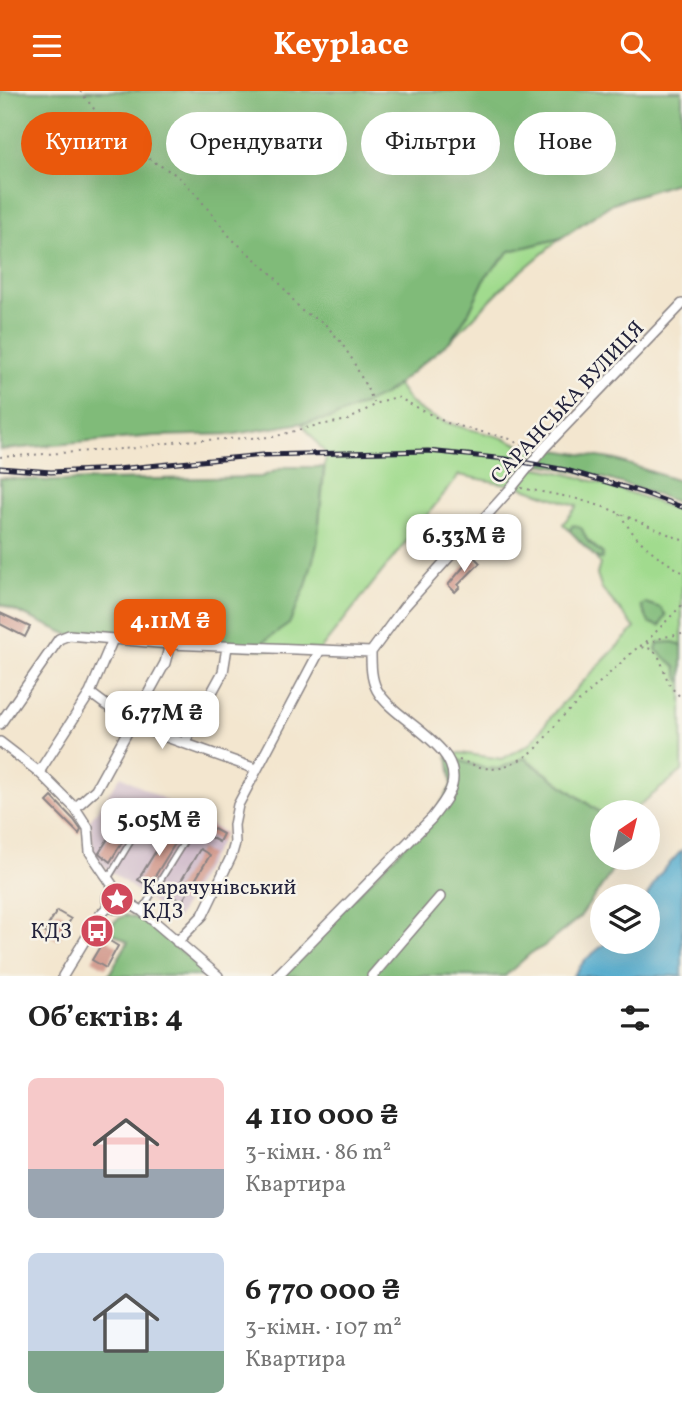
<!DOCTYPE html>
<html lang="uk">
<meta charset="utf-8">
<style>
body{margin:0;font-family:Vollkorn,serif;background:#f6f6f6;color:#222;height:100vh;display:flex;flex-direction:column;font-size:26px;white-space:nowrap}
*{box-sizing:border-box;margin:0}
p{font-size:23px;color:#767676}
.icon{flex:none;width:38px;height:38px;fill:none;stroke:currentColor;stroke-width:2;stroke-linecap:round;stroke-linejoin:round}
.map{position:relative;height:885px;overflow:hidden}
.side{display:flex;flex-direction:column;background:#fff;flex:1}
.side>*{flex:none}
.guide{position:absolute;left:21px;top:21px;width:640px;height:63px;display:flex;gap:14px}
.needle{width:46px;rotate:35deg}
.controls{position:absolute;left:590px;top:709px;display:grid;gap:14px}
.controls a{display:grid;place-items:center;width:70px;height:70px;border-radius:50%;background:#fff;box-shadow:0 7px 28px #0002;font-size:35px}
.price{position:absolute;translate:-50% -60px;padding:0 16px;border-radius:14px;background:#fff;color:#222;font-size:23px;line-height:46px;filter:drop-shadow(0 2px 4px #0008)}
.price::after{content:'';position:absolute;left:50%;top:42px;width:21px;height:16px;margin-left:-10px;background:inherit;clip-path:polygon(0 0,100% 0,50% 100%)}
.price.on{background:#ea580c;color:#fff}
ul{padding:0;list-style:none}
li{display:flex;align-items:center;gap:21px;height:175px;padding:0 28px}
li span{display:grid;place-items:center;flex:none;width:196px;height:140px;border-radius:10px;color:#555}
li>.icon{margin-inline-start:auto}
span .icon{width:84px;height:84px;fill:#fffc;stroke-width:1}
li b{font-size:30px}
h2{display:flex;justify-content:space-between;align-items:center;height:84px;padding:0 28px;font-size:30px}
.chip{padding:0 24px;border-radius:32px;background:#fff;box-shadow:0 7px 28px #0002;font-size:24px;line-height:63px}
.chip.on{background:#ea580c;color:#fff}
header{display:flex;justify-content:space-between;align-items:center;height:91px;padding:0 28px;background:#ea580c;color:#fff;font-size:32px;font-weight:700}
.map>svg:first-child{display:block}
.industrial{fill:#d1bdcc}
.green{fill:#a1db8e;stroke:#627e64;stroke-width:2}
.forest{fill:#80bb79;stroke:#516e5a;stroke-width:2}
.water{fill:#50aace;stroke:#396684;stroke-width:2}
.building{fill:#d2998c}
.lines{fill:none;stroke-linecap:round;stroke-linejoin:round}
.lane-casing{stroke:#8a8485;stroke-width:8}
.street-casing{stroke:#8a8485;stroke-width:12}
.path{stroke:#8a8485;stroke-width:2;stroke-dasharray:2 5;stroke-linecap:butt}
.lane{stroke:#fff;stroke-width:4.5}
.street{stroke:#fff;stroke-width:9}
.rail-casing{stroke:#22223b;stroke-width:5}
.rail{stroke:#f7f3e8;stroke-width:2.5;stroke-dasharray:8;stroke-linecap:butt}
.labels{text-anchor:middle;stroke-width:5;stroke-linejoin:round;paint-order:stroke}
.street-label{font-size:21px;fill:#22223b;stroke:#f7f3e8}
.poi-label{font-size:21px;fill:#22223b;stroke:#f7f3e8;text-anchor:start}
</style>
<header><svg class="icon" aria-label="menu" viewBox="0 0 24 24"><path d="M4 6h16M4 12h16M4 18h16"/></svg>Keyplace<svg class="icon" aria-label="search" viewBox="0 0 24 24"><circle cx="10" cy="10" r="6"/><path d="M15 15l6 6"/></svg></header>
<div class="map">
<svg width="682" height="885" viewBox="0 0 682 885">
<rect width="100%" height="100%" fill="#f7f3e8"/>
<filter id="ink" filterUnits="userSpaceOnUse"><feTurbulence type="fractalNoise" baseFrequency=".0143" numOctaves="2"/><feDisplacementMap in="SourceGraphic" scale="14" xChannelSelector="R" yChannelSelector="G"/><feConvolveMatrix kernelMatrix="1 2 1 2 8 2 1 2 1" color-interpolation-filters="sRGB"/></filter>
<filter id="wash" filterUnits="userSpaceOnUse"><feTurbulence type="fractalNoise" baseFrequency=".00686" numOctaves="4" result="noise"/><feDisplacementMap in="SourceGraphic" scale="28" xChannelSelector="R" yChannelSelector="G"/><feGaussianBlur stdDeviation="1.57" result="paint"/><feColorMatrix in="noise" values="0 0 0 0 0 0 0 0 0 0 0 0 0 0 0 0 0 1.4 0 .05"/><feComposite in="paint" operator="in"/></filter>
<g filter="url(#wash)">
<rect width="100%" height="100%" fill="#f3e6cf"/>
<path class="industrial" d="M121,685L225,742L176,829L102,774L94,762L90,729Z"/>
<path class="green" d="M561,147L506,193L450,250L469,221L486,185L510,160Z
M398,294C402,300 406,307 411,312C447,343 499,336 536,363L511,394L459,384L320,559L253,558L317,454L326,363L302,333C336,327 369,314 398,294Z
M533,376C585,385 634,402 682,421V680L631,721H602V723L525,667L498,678L483,677L448,666L460,662L502,668L530,653L557,618L635,537L602,498L597,483L600,473L595,466L600,468L603,463L572,435L570,440L563,433L577,415L518,395Z"/>
<path class="forest" d="M0,0H682V90L613,112L561,147L510,160L486,185L469,221L450,250L384,304L333,327L235,343L154,345L0,359Z
M544,357L616,369L682,391V413C633,395 584,379 533,372Z
M285,376H324L317,454L306,495L289,533L253,558L69,544L0,513V387L53,390L261,386Z
M575,434L582,438L588,451L603,463L602,468L595,466L570,440L572,435Z
M646,512L661,517L666,524L660,535L649,532L641,515Z
M673,551L682,554V591L679,589L676,576L656,559L658,552Z
M448,666L483,677L498,678L524,667L602,723V766L618,767L608,786L580,826L543,856L531,862L505,885H277L432,727L452,694Z
M125,824L143,829L211,885H108L128,851L109,840L115,830Z"/>
<path class="water" d="M682,759V885H573L585,869L607,851L648,850L647,805L658,785Z"/>
<g id="blocks">
<path class="building" d="M473,465L480,472L458,494L460,496L455,501L448,494Z
M0,522L30,536L25,546L0,533Z
M52,706L74,729L81,739L79,743L47,711Z
M128,716L139,723L110,771L99,762Z
M181,720L223,743L219,751L177,728Z
M169,739L179,746L149,795L138,789Z
M200,758L210,764L182,811L172,805Z
M57,820L71,828L58,849L44,841Z
M105,847L118,855L106,877L92,869Z"/>
</g>
</g>
<g filter="url(#ink)">
<use href="#blocks" fill-opacity="0" stroke="#8a8485" stroke-width="2"/>
<g class="lines">
<defs>
<path id="lane" d="M109,786L149,720
M142,819L187,746"/>
<path id="street" d="M371,561L404,516L513,395L544,357L682,213
M90,602L133,634L256,678
M0,633L59,548L69,544L170,553L371,561
M0,651L39,681L75,717L88,737L90,761L115,798
M184,652L223,581L227,556
M39,681L90,602L113,548
M75,717L96,698L165,572L170,553
M107 808a10 10 0 1 1 20 0a10 10 0 1 1-20 0Z
M127,811L142,820L218,885
M177,851L203,824L231,766L235,752L234,734L238,714L320,559
M63,885L100,824L109,815
M277,885L432,727C439,717 449,707 452,694C462,654 394,630 377,599C371,588 371,574 371,561
M372,885L440,806"/>
</defs>
<use href="#lane" class="lane-casing"/>
<use href="#street" class="street-casing"/>
<path class="path" d="M80,0L120,51L178,85L195,102L231,147L273,184L302,220L324,232L340,250L352,268L375,313
M0,366L137,357L181,350L273,346L309,336L348,329L382,310L397,306L447,332L510,348L531,360
M521,397L574,407L607,417L682,449
M620,423C635,450 656,465 682,481
M646,551L682,514
M640,555L664,546L682,543
M459,669L483,677L498,678L524,667L537,657L561,627L637,557C661,553 661,575 668,590C671,597 676,602 682,607"/>
<use href="#lane" class="lane"/>
<use href="#street" class="street"/>
<defs>
<path id="rail" d="M0,377L51,381L117,378L263,364L428,360L506,368L566,379L644,402L682,416"/>
</defs>
<use href="#rail" class="rail-casing"/>
<use href="#rail" class="rail"/>
</g>
</g>
<defs>
<symbol id="sight-disc" viewBox="-11 -11 22 22"><circle r="9.5" fill="#d1495b" stroke="#f7f3e8"/><path d="M0-6L1.8-2.2L6-1.7L2.9 1.2L3.7 5.4L0 3.3L-3.7 5.4L-2.9 1.2L-6-1.7L-1.8-2.2Z" fill="#fff"/></symbol>
<symbol id="bus-disc" viewBox="-11 -11 22 22"><circle r="9.5" fill="#d1495b" stroke="#f7f3e8"/><path d="M-5-6H5V4H4V6H2V4H-2V6H-4V4H-5ZM-3.5-4V0h7V-4ZM-3.5 1.2v1.5H-2V1.2ZM2 1.2v1.5H3.5V1.2Z" fill="#fff"/></symbol>
</defs>
<g fill-rule="evenodd">
<use href="#sight-disc" x="98" y="789" width="38" height="38"/>
<use href="#bus-disc" x="78" y="821" width="38" height="38"/>
</g>
<g class="labels">
<g class="street-label">
<text transform="translate(567 311) rotate(-47)" y="7">САРАНСЬКА ВУЛИЦЯ</text>
</g>
<g class="poi-label">
<text x="142" y="803">Карачунівський<tspan x="142" dy="24">КДЗ</tspan></text>
<text x="72" y="847" text-anchor="end">КДЗ</text>
</g>
</g>
</svg>
<div class="controls">
<a><svg class="needle" viewBox="-14 -14 28 28"><path d="M0-13l5 13h-10z" fill="#e53935"/><path d="M0 13l5-13h-10z" fill="#767676"/></svg></a>
<a><svg class="icon" aria-label="layers" viewBox="0 0 24 24"><path d="M12 4l9 5-9 5-9-5zM3 14l9 5 9-5"/></svg></a>
</div>
<b class="price" style="left:464px;top:483px">6.33M ₴</b>
<b class="price on" style="left:170px;top:568px">4.11M ₴</b>
<b class="price" style="left:162px;top:660px">6.77M ₴</b>
<b class="price" style="left:159px;top:767px">5.05M ₴</b>
<div class="guide">
<a class="chip on">Купити</a>
<a class="chip">Орендувати</a>
<a class="chip">Фільтри</a>
<a class="chip">Нове</a>
</div>
</div>
<section class="side">
<h2>Об’єктів: 4<svg class="icon" aria-label="filters" viewBox="0 0 24 24"><path d="M4 7h16M4 17h16"/><circle cx="9" cy="7" r="2"/><circle cx="15" cy="17" r="2"/></svg></h2>
<ul>
<li><span style="background:linear-gradient(#f6c9c9 65%,#9aa5b1 0)"><svg class="icon" aria-label="home" viewBox="0 0 24 24"><path d="M3 11l9-7 9 7M6 9v11h12V9"/></svg></span><div><b>4 110 000 ₴</b><p>3-кімн. · 86 m²</p><p>Квартира</p></div></li>
<li><span style="background:linear-gradient(#c9d6e8 70%,#7fa58c 0)"><svg class="icon" aria-label="home" viewBox="0 0 24 24"><path d="M3 11l9-7 9 7M6 9v11h12V9"/></svg></span><div><b>6 770 000 ₴</b><p>3-кімн. · 107 m²</p><p>Квартира</p></div></li>
</ul>
</section>
